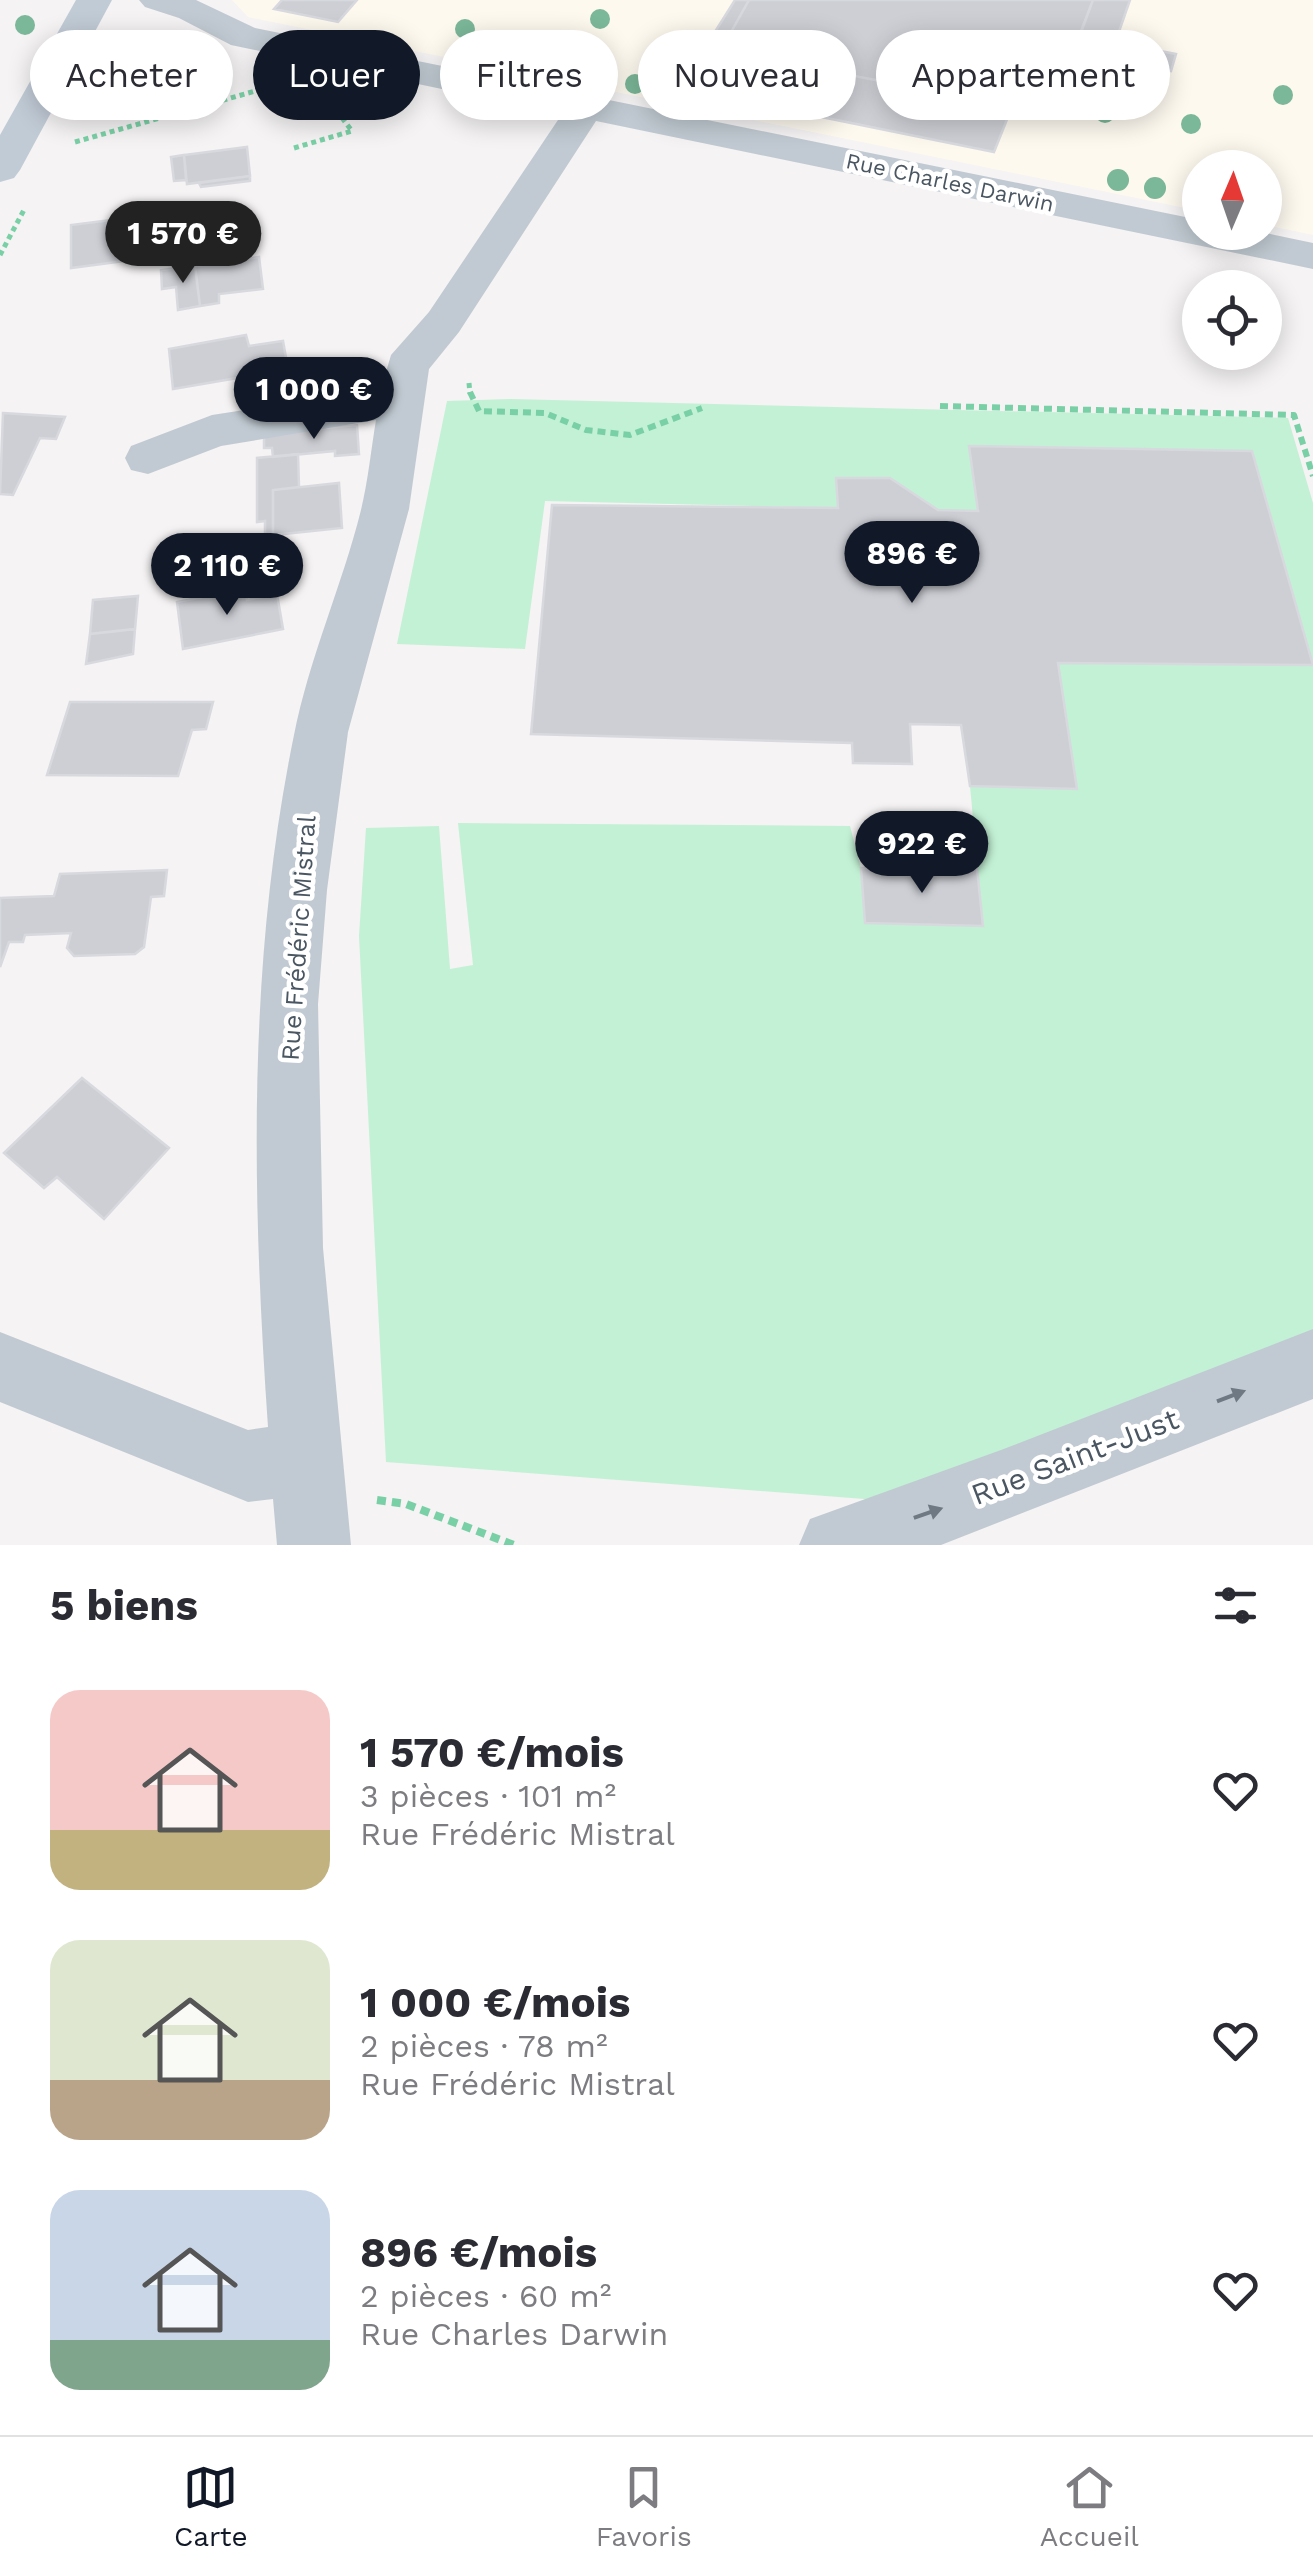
<!DOCTYPE html>
<html lang="fr">
<meta charset="utf-8">
<style>
body{margin:0;font-family:"Work Sans",sans-serif;background:#f2f2f3;color:#2b2b33;height:100vh;display:flex;flex-direction:column;font-size:38px;white-space:nowrap}
*{box-sizing:border-box;margin:0}
p{font-size:32px;color:#7c7c81}
.icon{flex:none;width:55px;height:55px;fill:none;stroke:currentColor;stroke-width:2;stroke-linecap:round;stroke-linejoin:round}
.map{position:relative;height:1545px;overflow:hidden}
.drawer{display:flex;flex-direction:column;background:#fff;flex:1}
.drawer>*{flex:none}
.hud{position:absolute;left:30px;top:30px;width:1255px;height:90px;display:flex;gap:20px}
.needle{width:65px;rotate:2deg}
.fabs{position:absolute;left:1182px;top:150px;display:grid;gap:20px}
.fabs a{display:grid;place-items:center;width:100px;height:100px;border-radius:50%;background:#fff;box-shadow:0 5px 25px #0003;font-size:50px}
.price{position:absolute;translate:-50% -85px;padding:0 22px;border-radius:35px;background:#111827;color:#fff;font-size:32px;line-height:65px;filter:drop-shadow(0 2px 5px #0008)}
.price::after{content:'';position:absolute;left:50%;top:60px;width:30px;height:22px;margin-left:-15px;background:inherit;clip-path:polygon(0 0,100% 0,50% 100%)}
.price.selected{background:#222;color:#fff}
ul{padding:0;list-style:none}
li{display:flex;align-items:center;gap:30px;height:250px;padding:0 50px}
li span{display:grid;place-items:center;flex:none;width:280px;height:200px;border-radius:30px;color:#555}
li>.icon{margin-inline-start:auto}
span .icon{width:120px;height:120px;fill:#fffc;stroke-width:1}
li b{font-size:42px}
h2{display:flex;justify-content:space-between;align-items:center;height:120px;padding:0 50px;font-size:42px}
.pill{padding:0 35px;border-radius:45px;background:#fff;box-shadow:0 5px 25px #0003;font-size:35px;line-height:90px}
.pill.selected{background:#111827;color:#fff}
.menu{display:flex;justify-content:space-around;align-items:center;height:140px;border-top:2px solid #e1e1e2;background:#fff;font-size:28px;color:#7c7c81}
.menu a{display:grid;justify-items:center;gap:5px}
.menu .selected{color:#111827}
.map>svg:first-child{display:block}
.commercial{fill:#fdf9ef}
.green{fill:#c3f1d5}
.building{fill:#cdcfd5;stroke:#d7d9de;stroke-width:2.5}
.lines{fill:none;stroke-linecap:round;stroke-linejoin:round}
.path-far2{stroke:#7ad0a6;stroke-width:5;stroke-dasharray:5 4;stroke-linecap:butt}
.path-far1{stroke:#7ad0a6;stroke-width:6;stroke-dasharray:8 5;stroke-linecap:butt}
.path{stroke:#7ad0a6;stroke-width:8;stroke-dasharray:9 6;stroke-linecap:butt}
.lane{fill:#c1cad2;fill-rule:evenodd}
.street{fill:#c1cad2;fill-rule:evenodd}
.secondary{fill:#c1cbd6;fill-rule:evenodd}
.tree{fill:#7bb799}
.oneway{fill:#6e7983}
.labels{text-anchor:middle;stroke-width:9;stroke-linejoin:round;paint-order:stroke}
.far-street-label{font-size:22px;fill:#4a5661;stroke:#fff}
.street-label{font-size:25px;fill:#4a5661;stroke:#fff}
.near-street-label{font-size:30px;fill:#4a5661;stroke:#fff}
</style>
<div class="map">
<svg width="1313" height="1545" viewBox="0 0 1313 1545">
<rect width="100%" height="100%" fill="#f5f3f3"/>
<path class="commercial" d="M232,0H1313V235L1265,225V168H1200V211L248,17Z"/>
<path class="green" d="M511,399L1288,418L1313,503V663L1252,451L969,446L978,511L938,510L890,478H837L838,508L545,501L525,649L397,644L447,401Z
M1058,663L1313,665V1336L877,1500L386,1462L359,936L366,828L439,826L450,969L473,965L458,823L850,826L861,868L865,923L983,926L970,786L1077,789Z"/>
<path class="building" d="M282,0H357L338,22L274,9Z
M735,0H749L721,50L758,57L747,75L694,65Z
M749,0H1093L1051,114L721,50Z
M1093,0H1130L1115,43L1079,36Z
M1139,47L1176,54L1171,71L1133,64Z
M758,57L1012,107L994,152L733,99Z
M1098,58L1115,61L1113,66L1126,73L1131,81L1127,90L1098,95L1076,83L1075,71L1097,64Z
M247,147L250,176L187,184L184,155Z
M184,155L186,180L174,181L171,157Z
M250,176V181L201,187L199,183Z
M167,213L168,238L162,239L163,256L71,268V225Z
M259,257L263,289L219,294V303L200,306L195,266Z
M195,266L200,306L178,310L176,287L162,289L161,270Z
M246,335L249,346L283,341L290,380L255,385V375L173,389L169,349Z
M3,413L65,417L56,439L40,438L13,495L0,494Z
M357,425L359,454L335,456V451L273,457L272,448H264V434Z
M969,446L1252,451L1313,665L1058,663L1077,789L970,786L961,725L910,724L912,764L853,763L852,743L531,734L552,505L838,508L836,478H890L938,510L978,511Z
M298,454L299,487L273,490V534L265,535V521L257,522V458Z
M339,483L342,528L273,535V490Z
M245,589L247,600L277,594L283,629L183,649L177,602Z
M138,596L135,629L90,634L93,600Z
M135,629L133,654L86,664L90,634Z
M70,702H213L206,729L192,730L178,776L47,775Z
M861,868H977L983,926L865,923Z
M167,870L164,896L151,897L144,947L135,954L74,956L67,948L71,933L25,935L23,942H9L0,967V898L54,896L60,874Z
M82,1078L169,1148L104,1219L57,1177L44,1188L4,1153Z"/>
<g class="lines">
<path class="path-far2" d="M75,142L266,88
M294,148L352,131L326,97
M0,255L25,208
M469,383L470,394"/>
<path class="path-far1" d="M470,392L479,411L545,413L586,430L630,435L702,408
M940,406L1294,415L1313,476"/>
<path class="path" d="M377,1500L406,1504L514,1545"/>
<path class="lane" d="M533,34L544,40L522,91L511,98L503,96L500,91L522,40Z"/>
<path class="street" d="M139,0H196L255,28L1200,220V232H1261L1313,243V269L596,121L459,332L429,369L409,509L348,732L327,890L318,1004L323,1248L351,1545H277L273,1499L248,1502L0,1402V1332L248,1430L268,1427C252,1195 247,964 294,735C309,658 342,586 361,510C368,481 371,450 376,420L221,446L148,474L131,470L125,458L131,446L212,415L381,389L391,355L429,312L562,114L231,45L179,18L145,7Z
M1313,1329V1399L941,1545H799L810,1519L1001,1450Z"/>
<path class="secondary" d="M76,0H112L20,170L14,178L0,182V135Z"/>
</g>
<g class="tree">
<circle cx="600" cy="19" r="10"/>
<circle cx="25" cy="25" r="10"/>
<circle cx="465" cy="29" r="10"/>
<circle cx="574" cy="72" r="10"/>
<circle cx="635" cy="84" r="10"/>
<circle cx="668" cy="91" r="10"/>
<circle cx="1283" cy="95" r="10"/>
<circle cx="700" cy="97" r="10"/>
<circle cx="1105" cy="113" r="10"/>
<circle cx="1191" cy="124" r="10"/>
<circle cx="1118" cy="180" r="11"/>
<circle cx="1155" cy="188" r="11"/>
</g>
<defs><path id="oneway-solid" d="M-6-.8H1V-3.2L6.5 0L1 3.2V.8H-6Z" transform="scale(2.5)"/></defs>
<g class="oneway">
<use href="#oneway-solid" transform="translate(1231 1396) rotate(-21)"/>
<use href="#oneway-solid" transform="translate(928 1513) rotate(-19)"/>
</g>
<g class="labels">
<g class="far-street-label">
<text transform="translate(950 182) rotate(12)" y="8">Rue Charles Darwin</text>
</g>
<g class="street-label">
<text transform="translate(298 938) rotate(-86)" y="9">Rue Frédéric Mistral</text>
</g>
<g class="near-street-label">
<text transform="translate(1075 1457) rotate(-21)" y="10">Rue Saint-Just</text>
</g>
</g>
</svg>
<div class="fabs">
<a><svg class="needle" viewBox="-14 -14 28 28"><path d="M0-13l5 13h-10z" fill="#e53935"/><path d="M0 13l5-13h-10z" fill="#7c7c81"/></svg></a>
<a><svg class="icon" aria-label="locate" viewBox="0 0 24 24"><circle cx="12" cy="12" r="6"/><path d="M12 2v4M12 18v4M2 12h4M18 12h4"/></svg></a>
</div>
<b class="price selected" style="left:183px;top:286px">1 570 €</b>
<b class="price" style="left:314px;top:442px">1 000 €</b>
<b class="price" style="left:912px;top:606px">896 €</b>
<b class="price" style="left:227px;top:618px">2 110 €</b>
<b class="price" style="left:922px;top:896px">922 €</b>
<div class="hud">
<a class="pill">Acheter</a>
<a class="pill selected">Louer</a>
<a class="pill">Filtres</a>
<a class="pill">Nouveau</a>
<a class="pill">Appartement</a>
</div>
</div>
<section class="drawer">
<h2>5 biens<svg class="icon" aria-label="filters" viewBox="0 0 24 24"><path d="M4 7h16M4 17h16"/><circle cx="9" cy="7" r="2"/><circle cx="15" cy="17" r="2"/></svg></h2>
<ul>
<li><span style="background:linear-gradient(#f6c9c9 70%,#c2b280 0)"><svg class="icon" aria-label="home" viewBox="0 0 24 24"><path d="M3 11l9-7 9 7M6 9v11h12V9"/></svg></span><div><b>1 570 €/mois</b><p>3 pièces · 101 m²</p><p>Rue Frédéric Mistral</p></div><svg class="icon" aria-label="heart" viewBox="0 0 24 24"><path d="M12 20l-8-8c-3-5 5-10 8-4 3-6 11-1 8 4z"/></svg></li>
<li><span style="background:linear-gradient(#dfe7d0 70%,#b9a48a 0)"><svg class="icon" aria-label="home" viewBox="0 0 24 24"><path d="M3 11l9-7 9 7M6 9v11h12V9"/></svg></span><div><b>1 000 €/mois</b><p>2 pièces · 78 m²</p><p>Rue Frédéric Mistral</p></div><svg class="icon" aria-label="heart" viewBox="0 0 24 24"><path d="M12 20l-8-8c-3-5 5-10 8-4 3-6 11-1 8 4z"/></svg></li>
<li><span style="background:linear-gradient(#c9d6e8 75%,#7fa58c 0)"><svg class="icon" aria-label="home" viewBox="0 0 24 24"><path d="M3 11l9-7 9 7M6 9v11h12V9"/></svg></span><div><b>896 €/mois</b><p>2 pièces · 60 m²</p><p>Rue Charles Darwin</p></div><svg class="icon" aria-label="heart" viewBox="0 0 24 24"><path d="M12 20l-8-8c-3-5 5-10 8-4 3-6 11-1 8 4z"/></svg></li>
</ul>
</section>
<nav class="menu">
<a class="selected"><svg class="icon" aria-label="map" viewBox="0 0 24 24"><path d="M3 6l6-2 6 2 6-2v14l-6 2-6-2-6 2zM9 4v14M15 6v14"/></svg>Carte</a>
<a><svg class="icon" aria-label="saved" viewBox="0 0 24 24"><path d="M7 4h10v16l-5-4-5 4z"/></svg>Favoris</a>
<a><svg class="icon" aria-label="home" viewBox="0 0 24 24"><path d="M3 11l9-7 9 7M6 9v11h12V9"/></svg>Accueil</a>
</nav>
